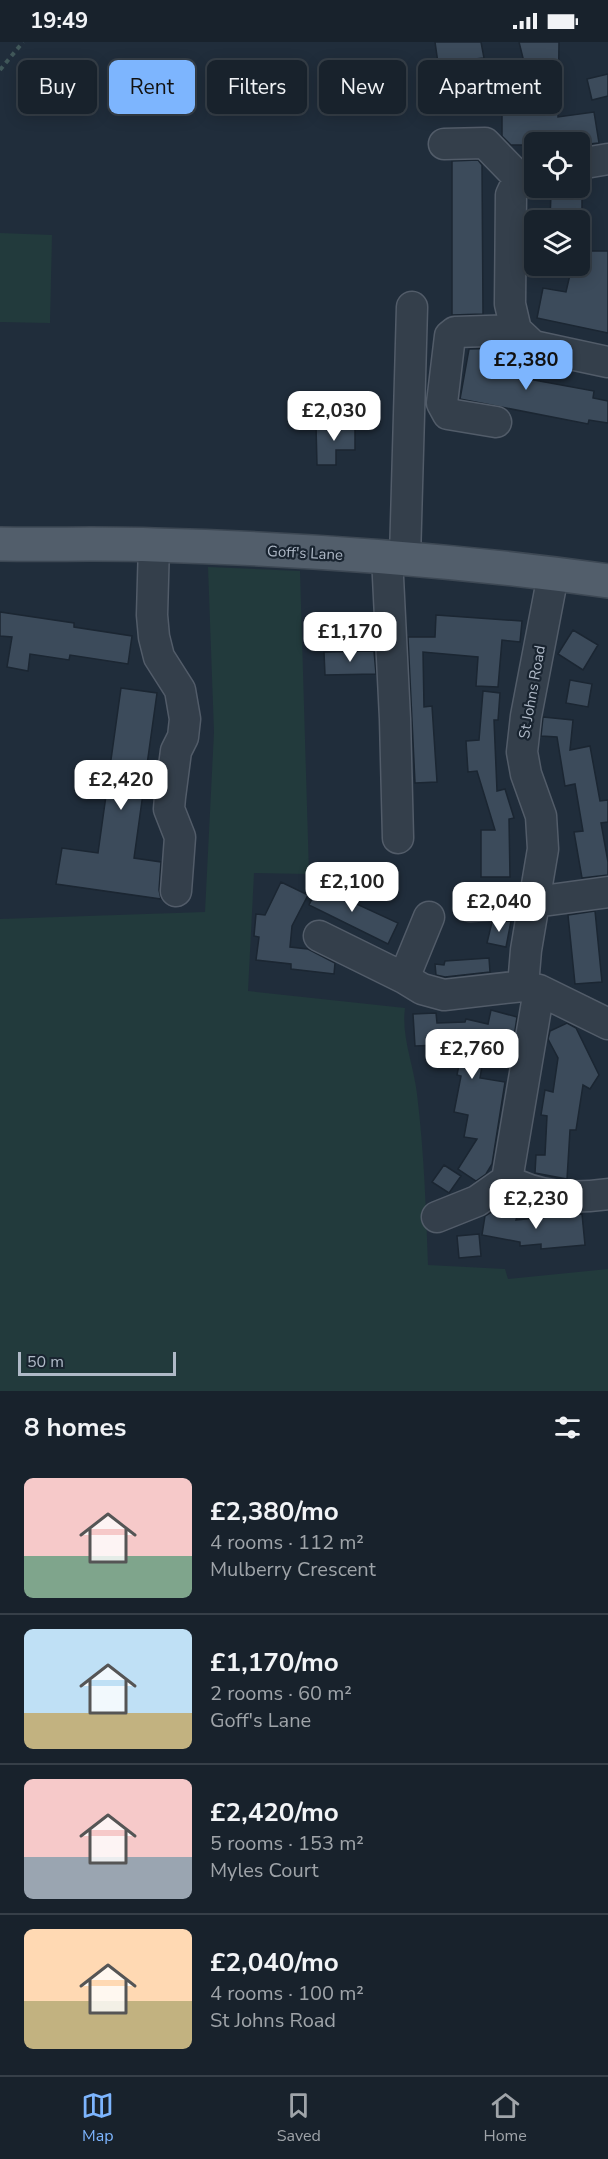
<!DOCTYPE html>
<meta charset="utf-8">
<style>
body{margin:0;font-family:"Nunito Sans",sans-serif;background:#252f38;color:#f1f3f6;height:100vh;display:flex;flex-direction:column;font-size:22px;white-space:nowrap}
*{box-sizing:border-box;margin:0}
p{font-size:20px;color:#9fa4a9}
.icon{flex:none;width:33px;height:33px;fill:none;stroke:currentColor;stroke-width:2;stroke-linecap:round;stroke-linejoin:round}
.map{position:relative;height:1349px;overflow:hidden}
.details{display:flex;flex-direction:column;background:#18222c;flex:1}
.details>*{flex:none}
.banner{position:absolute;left:18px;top:18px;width:573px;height:54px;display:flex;gap:12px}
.controls{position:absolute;left:524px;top:90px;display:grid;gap:12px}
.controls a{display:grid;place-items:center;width:66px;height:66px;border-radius:9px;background:#18222c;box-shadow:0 3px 15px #0003,0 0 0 2px #363f48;font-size:30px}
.scale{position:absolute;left:18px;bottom:15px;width:158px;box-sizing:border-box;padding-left:6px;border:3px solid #afb9c7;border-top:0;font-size:16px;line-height:21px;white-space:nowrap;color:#afb9c7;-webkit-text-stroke:4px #192430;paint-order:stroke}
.price{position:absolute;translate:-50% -51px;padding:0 14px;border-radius:12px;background:#fff;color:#222;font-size:20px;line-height:39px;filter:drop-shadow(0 2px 3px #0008)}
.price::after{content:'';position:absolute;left:50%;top:36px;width:18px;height:14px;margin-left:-9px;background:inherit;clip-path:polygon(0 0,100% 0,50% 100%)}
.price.active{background:#7db5fe;color:#111}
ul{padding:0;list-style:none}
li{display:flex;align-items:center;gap:18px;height:150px;padding:0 24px}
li+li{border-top:2px solid #363f48}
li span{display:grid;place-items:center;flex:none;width:168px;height:120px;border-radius:9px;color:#555}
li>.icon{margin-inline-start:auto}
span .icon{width:72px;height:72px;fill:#fffc;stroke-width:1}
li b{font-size:26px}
h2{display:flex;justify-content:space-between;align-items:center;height:72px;padding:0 24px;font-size:26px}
.chip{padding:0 21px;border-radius:9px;background:#18222c;box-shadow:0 3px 15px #0003,0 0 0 2px #363f48;font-size:21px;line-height:54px}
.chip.active{background:#7db5fe;color:#111}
.status{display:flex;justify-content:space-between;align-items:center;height:42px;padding:0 30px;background:#18222c;direction:ltr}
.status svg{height:16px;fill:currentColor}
.tabs{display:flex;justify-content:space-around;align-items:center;height:84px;border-top:2px solid #363f48;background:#18222c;font-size:16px;color:#9fa4a9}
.tabs a{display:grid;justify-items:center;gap:3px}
.tabs .active{color:#7db5fe}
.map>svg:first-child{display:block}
.green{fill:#223a3c}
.building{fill:#3c4b5b;stroke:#1b2632;stroke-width:1.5}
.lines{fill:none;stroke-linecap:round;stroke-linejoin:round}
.minor-casing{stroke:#525c69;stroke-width:33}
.major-casing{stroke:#3d4854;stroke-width:36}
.path{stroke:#405759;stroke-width:4;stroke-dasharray:4.5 4.5;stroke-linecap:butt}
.minor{stroke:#343f4b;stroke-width:30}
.major{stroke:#525e6b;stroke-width:33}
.labels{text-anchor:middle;stroke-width:4.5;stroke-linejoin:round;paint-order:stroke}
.street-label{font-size:15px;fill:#afb9c7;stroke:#192430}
</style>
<div class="status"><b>19:49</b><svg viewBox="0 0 49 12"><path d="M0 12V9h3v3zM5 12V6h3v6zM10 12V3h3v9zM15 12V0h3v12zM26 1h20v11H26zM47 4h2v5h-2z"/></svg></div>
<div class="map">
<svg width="608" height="1349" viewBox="0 0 608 1349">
<rect width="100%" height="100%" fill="#202d3b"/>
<path class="green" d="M0,191L52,193L50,281L0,280Z
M208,525L300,529L309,832L254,831L248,949L405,966C401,994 414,1024 417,1052C424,1109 426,1166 428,1223L505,1227L508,1237L608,1227V1349H0V877L205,870L214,690Z"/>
<path class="building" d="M435,0H481L484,16L438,21Z
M519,0H559L558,75L594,70L599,101L579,103V100H534V103H511L502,94V71H534L535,35L528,36Z
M608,32V54L592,58L587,37Z
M478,118L482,123L483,272L452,273V119Z
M551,151H582V178H550Z
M579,209H608V291L537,276L543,246L566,250L572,224H579Z
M506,306L501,332L594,349L593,356L608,359V381L589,378L588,382L460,357L469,307Z
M316,383H355V408H336V423H317Z
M0,570L74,581V585L132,594L128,622L70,613L69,618L30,612L28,629L7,625L12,595L0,594Z
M436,573L522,579L520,600L502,598L498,645L476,644L478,615L423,610L424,665L432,664L437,740L415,741L408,595H435Z
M573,588L598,603L583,628L558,612Z
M374,609L376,632L325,633L324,610Z
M570,638L592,642L588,665L566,661Z
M121,646L157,651L134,816L161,820L159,848L161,857L56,842L62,806L98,811Z
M483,649L500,651L498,678H494L497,749L505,747L514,776L509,777L510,835H481V788H495L477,729L468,730L466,699L479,698Z
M543,675L573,678L570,708L590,704L600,759L608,758V780L601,781L608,820V833L582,836L574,790L583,789L575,742L565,744L557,695L541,694Z
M322,837L343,847L339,854L398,881L388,902L309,863Z
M281,840L308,853L292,884L290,905L308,907L335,921L334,932L291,927V922L256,918L259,895L254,894L256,872L265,873Z
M595,869L602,940L575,942L568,873Z
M511,879L506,905L487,901L492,880Z
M489,916L490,930L445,935L436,933L435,922L444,923L445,919Z
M491,968L517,975L513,1001L487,994L480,1036L505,1040L492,1122L486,1132L476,1139L458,1127L477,1097L464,1095L468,1073L454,1070L461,1034L457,1033L463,1002L415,1004L413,972L436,971L437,981L465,980L466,977L488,982Z
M567,981L576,986L599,1033L590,1047L583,1043L576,1088H570L567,1137L535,1131L536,1113H545L547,1074L541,1073L545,1048L553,1050L558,1016L548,997L550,989Z
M444,1123L461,1134L449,1151L432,1140Z
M496,1167L518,1171L516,1178L582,1172L585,1203L541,1207V1202L520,1204V1200L482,1193L485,1174Z
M479,1192L481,1214L459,1216L457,1194Z"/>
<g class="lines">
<defs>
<path id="minor" d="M444,102L485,101L519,136
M579,122L608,117
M534,132L519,136L511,153L510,262L516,288L533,304L608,320
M496,380L448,372L442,361L450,294L455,290L516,288
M154,502L152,573L154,595L159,615L180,648L185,677L183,695L176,709L170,755L169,767L180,795L176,849
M387,515L395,677L398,796
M405,516L412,265
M470,864L535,860L608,850
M319,894L404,936L422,947L444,953L523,944L539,948L608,982
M404,936L429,875
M523,944L526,908L543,807L541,774L526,732L522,710L526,674L553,533
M539,948L507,1138C539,1156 573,1157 608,1152
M437,1175L477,1159L507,1138"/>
<path id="major" d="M0,502C52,503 103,501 155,503C306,507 458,518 608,539"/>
</defs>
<use href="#minor" class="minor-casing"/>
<use href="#major" class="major-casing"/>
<path class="path" d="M0,28L23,0"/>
<use href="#minor" class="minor"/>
<use href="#major" class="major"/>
</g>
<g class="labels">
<g class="street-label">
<text transform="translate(305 511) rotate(3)" y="5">Goff's Lane</text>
<text transform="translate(532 650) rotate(-80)" y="5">St Johns Road</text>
</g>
</g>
</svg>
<div class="controls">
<a><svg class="icon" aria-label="locate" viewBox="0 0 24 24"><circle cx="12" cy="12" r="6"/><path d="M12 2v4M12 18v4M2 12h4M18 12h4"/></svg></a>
<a><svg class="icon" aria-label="layers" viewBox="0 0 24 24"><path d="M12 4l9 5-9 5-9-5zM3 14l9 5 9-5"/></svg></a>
</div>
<div class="scale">50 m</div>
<b class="price active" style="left:526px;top:349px">£2,380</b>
<b class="price" style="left:334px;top:400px">£2,030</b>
<b class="price" style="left:350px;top:621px">£1,170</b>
<b class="price" style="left:121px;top:769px">£2,420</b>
<b class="price" style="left:352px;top:871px">£2,100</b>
<b class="price" style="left:499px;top:891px">£2,040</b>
<b class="price" style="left:472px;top:1038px">£2,760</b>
<b class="price" style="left:536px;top:1188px">£2,230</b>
<div class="banner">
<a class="chip">Buy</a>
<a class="chip active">Rent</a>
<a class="chip">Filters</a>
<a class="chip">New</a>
<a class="chip">Apartment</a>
</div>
</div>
<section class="details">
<h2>8 homes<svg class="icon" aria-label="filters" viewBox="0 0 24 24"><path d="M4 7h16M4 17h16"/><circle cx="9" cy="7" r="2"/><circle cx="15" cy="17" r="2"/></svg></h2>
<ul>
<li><span style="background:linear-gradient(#f6c9c9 65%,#7fa58c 0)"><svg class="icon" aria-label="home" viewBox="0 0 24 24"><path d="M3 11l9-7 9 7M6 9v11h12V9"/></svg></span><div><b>£2,380/mo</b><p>4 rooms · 112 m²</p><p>Mulberry Crescent</p></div></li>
<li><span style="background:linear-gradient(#bfe0f5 70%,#c2b280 0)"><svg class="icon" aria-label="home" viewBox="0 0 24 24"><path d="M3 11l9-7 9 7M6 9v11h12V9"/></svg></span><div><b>£1,170/mo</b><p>2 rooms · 60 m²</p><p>Goff's Lane</p></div></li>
<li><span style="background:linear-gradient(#f6c9c9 65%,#9aa5b1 0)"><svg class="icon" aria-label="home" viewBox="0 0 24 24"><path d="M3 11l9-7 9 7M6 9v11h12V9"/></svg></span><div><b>£2,420/mo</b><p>5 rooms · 153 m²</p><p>Myles Court</p></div></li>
<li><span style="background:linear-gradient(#ffd9b3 60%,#c2b280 0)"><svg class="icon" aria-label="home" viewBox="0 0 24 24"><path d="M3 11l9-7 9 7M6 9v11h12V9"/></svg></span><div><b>£2,040/mo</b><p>4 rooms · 100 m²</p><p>St Johns Road</p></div></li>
</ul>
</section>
<nav class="tabs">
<a class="active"><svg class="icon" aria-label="map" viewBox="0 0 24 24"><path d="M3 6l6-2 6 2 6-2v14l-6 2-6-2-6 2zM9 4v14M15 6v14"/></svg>Map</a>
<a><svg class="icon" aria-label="saved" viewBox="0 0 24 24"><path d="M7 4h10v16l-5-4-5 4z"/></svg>Saved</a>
<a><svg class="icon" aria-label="home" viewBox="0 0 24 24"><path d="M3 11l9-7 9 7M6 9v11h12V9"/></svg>Home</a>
</nav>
